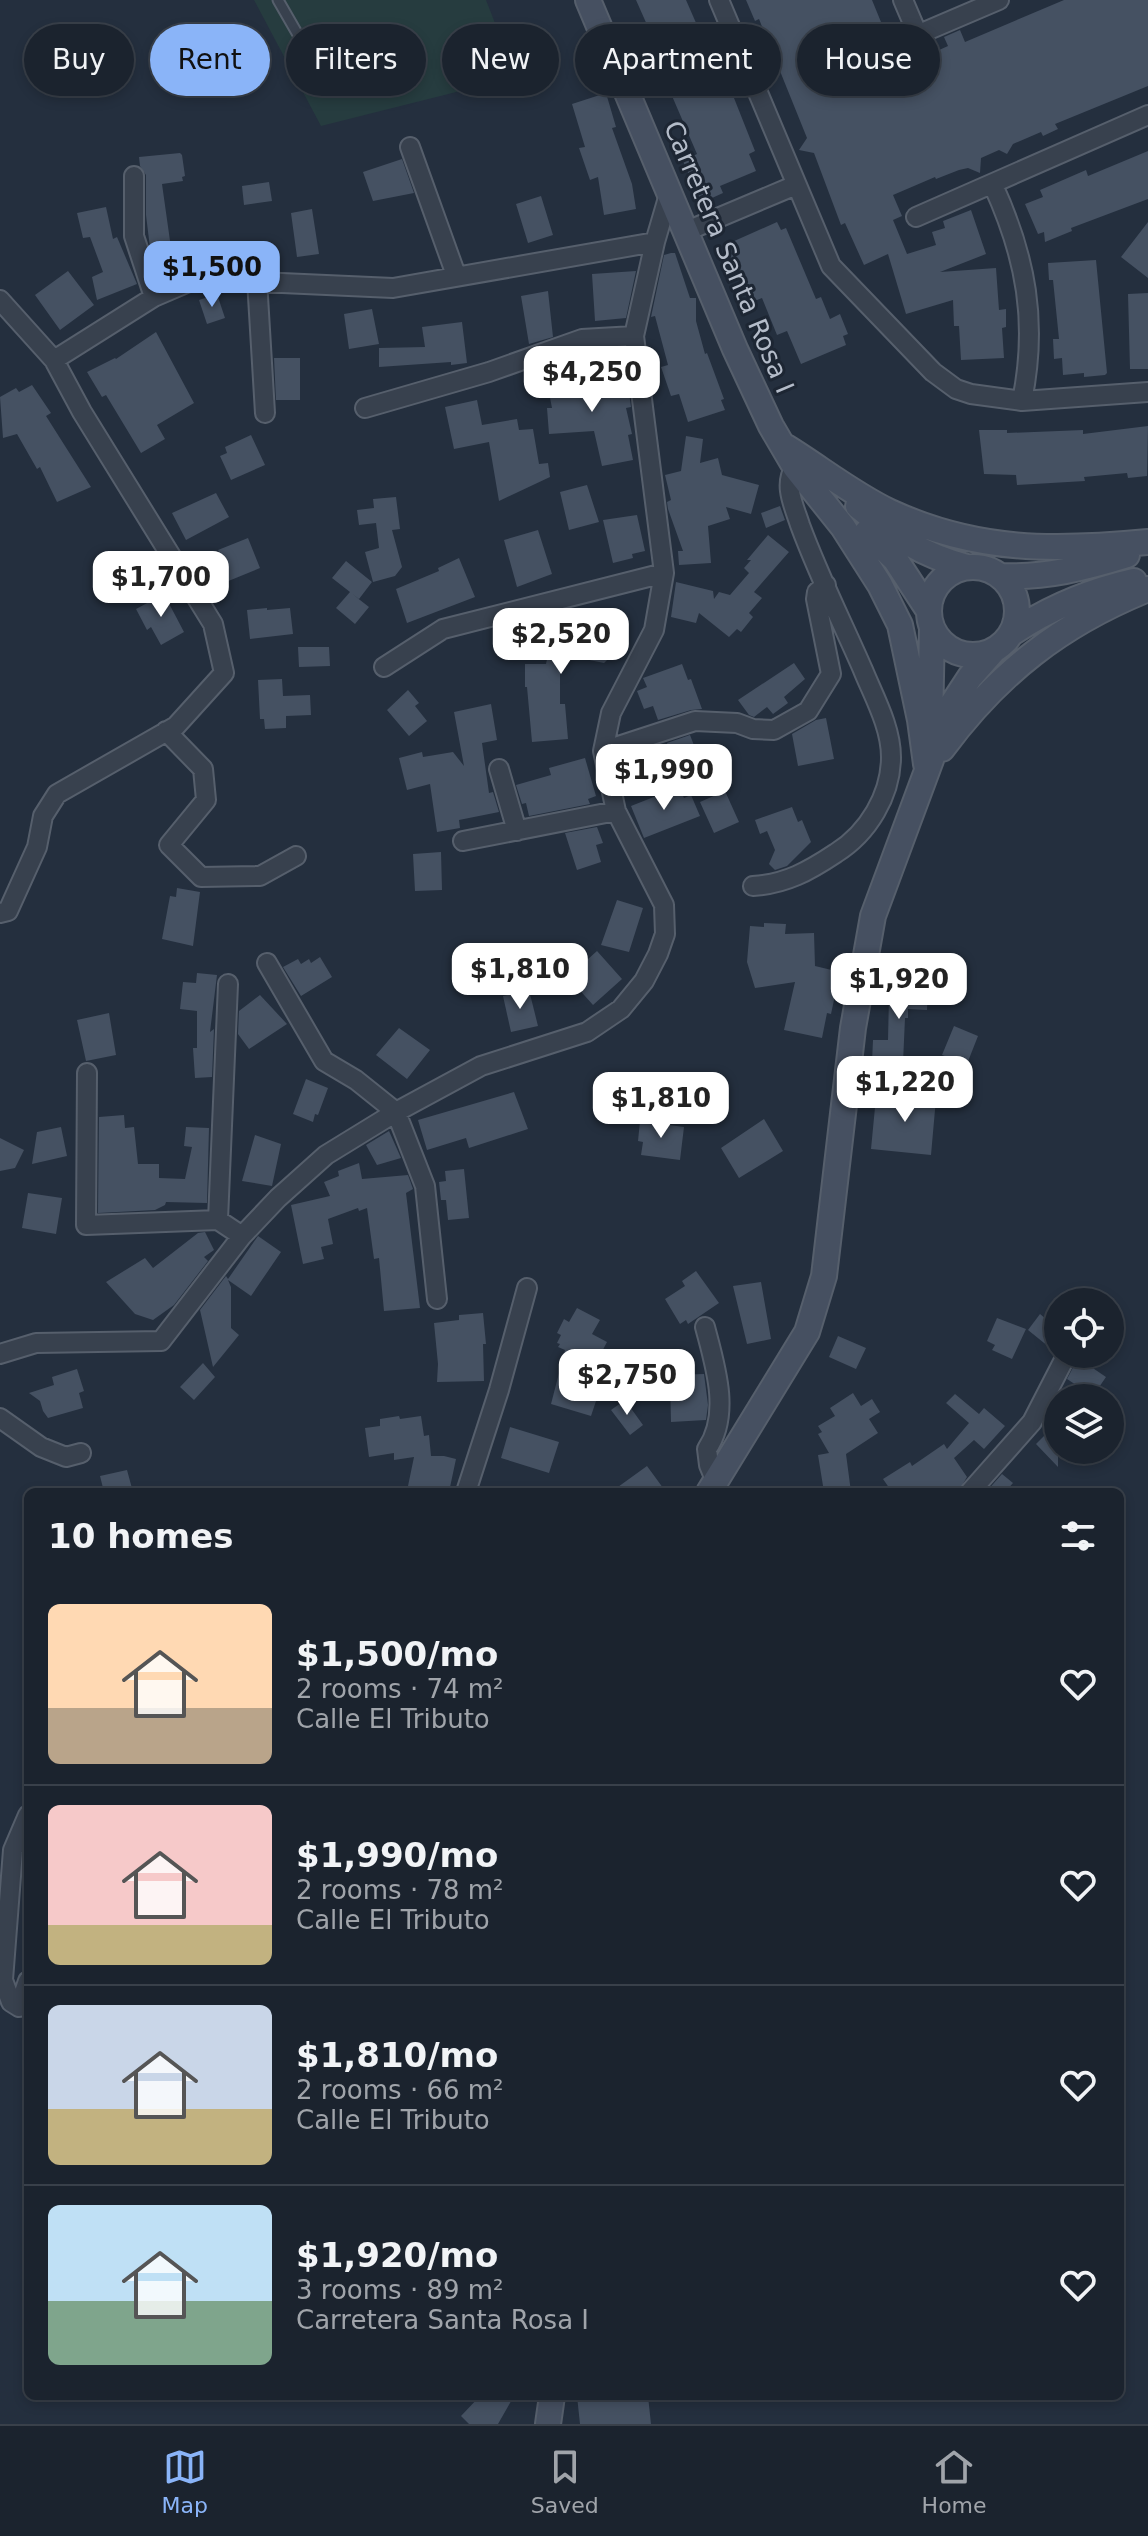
<!DOCTYPE html>
<meta charset="utf-8">
<style>
body{margin:0;font-family:"DejaVu Sans",sans-serif;background:#242b36;color:#f1f3f6;height:100vh;display:flex;flex-direction:column;font-size:30px;white-space:nowrap}
*{box-sizing:border-box;margin:0}
p{font-size:26px;color:#a0a4aa}
.icon{flex:none;width:44px;height:44px;fill:none;stroke:currentColor;stroke-width:2;stroke-linecap:round;stroke-linejoin:round}
.map{position:relative;flex:1;overflow:hidden}
.details{position:absolute;left:24px;top:1488px;width:1100px;height:912px;display:flex;flex-direction:column;background:#1b232e;border-radius:12px;box-shadow:0 4px 12px #0003,0 0 0 2px #39404a}
.details>*{flex:none}
.guide{position:absolute;left:24px;top:24px;width:1100px;height:72px;display:flex;gap:16px}
.controls{position:absolute;left:1044px;top:1288px;display:grid;gap:16px}
.controls a{display:grid;place-items:center;width:80px;height:80px;border-radius:50%;background:#1b232e;box-shadow:0 4px 12px #0003,0 0 0 2px #39404a;font-size:40px}
.price{position:absolute;translate:-50% -68px;padding:0 18px;border-radius:16px;background:#fff;color:#222;font-size:26px;line-height:52px;filter:drop-shadow(0 2px 4px #0008)}
.price::after{content:'';position:absolute;left:50%;top:48px;width:24px;height:18px;margin-left:-12px;background:inherit;clip-path:polygon(0 0,100% 0,50% 100%)}
.price.selected{background:#8ab4f8;color:#111}
ul{padding:0;list-style:none}
li{display:flex;align-items:center;gap:24px;height:200px;padding:0 24px}
li+li{border-top:2px solid #39404a}
li span{display:grid;place-items:center;flex:none;width:224px;height:160px;border-radius:12px;color:#555}
li>.icon{margin-inline-start:auto}
span .icon{width:96px;height:96px;fill:#fffc;stroke-width:1}
li b{font-size:34px}
h2{display:flex;justify-content:space-between;align-items:center;height:96px;padding:0 24px;font-size:34px}
.pill{padding:0 28px;border-radius:36px;background:#1b232e;box-shadow:0 4px 12px #0003,0 0 0 2px #39404a;font-size:28px;line-height:72px}
.pill.selected{background:#8ab4f8;color:#111}
.dock{display:flex;justify-content:space-around;align-items:center;height:112px;border-top:2px solid #39404a;background:#1b232e;font-size:22px;color:#a0a4aa}
.dock a{display:grid;justify-items:center;gap:4px}
.dock .selected{color:#8ab4f8}
.map>svg:first-child{display:block}
.green{fill:#263c3f}
.building{fill:#455162}
.lines{fill:none;stroke-linecap:round;stroke-linejoin:round}
.lane-casing{stroke:#565f6c;stroke-width:13}
.street-casing{stroke:#565f6c;stroke-width:22}
.secondary-casing{stroke:#565f6c;stroke-width:28}
.lane{stroke:#38414e;stroke-width:9}
.street{stroke:#38414e;stroke-width:18}
.secondary{stroke:#465061;stroke-width:24}
.labels{text-anchor:middle;stroke-width:6;stroke-linejoin:round;paint-order:stroke}
.street-label{font-size:26px;fill:#b4bcc9;stroke:#1d2633}
</style>
<div class="map">
<svg width="1148" height="2424" viewBox="0 0 1148 2424">
<rect width="100%" height="100%" fill="#242f3e"/>
<path class="green" d="M254,0H486L516,77L321,126Z"/>
<path class="building" d="M636,0H686L707,48L713,45L755,151L749,154L756,171L720,186L723,193L701,203L683,161L697,154L666,82L657,85L643,50L656,45Z
M746,0H872L881,22L827,46L826,50L831,63V72L837,78L845,96L885,79L884,77L898,71L897,69L948,46L944,37L960,30L965,42L1064,0H1148V86L1055,124L1058,129L1043,136L1041,132L1013,144L1007,154L999,150L981,158L980,173L968,168L959,170L936,179L935,177L893,195L902,216L893,220L907,254L936,245L932,232L945,228L943,221L971,210L986,254L940,272L996,268L999,310L1006,309V327L1002,328L1004,358L961,360L959,326H954L953,300L906,314L888,254L864,265L845,223L841,225L814,153L799,150L807,138L759,19L755,21Z
M606,93L616,127L612,128L632,184L636,209L604,215L598,177L590,180L579,148L585,147L572,104Z
M1148,151V199L1071,228L1072,231L1045,242L1044,232L1038,234L1025,204L1043,197L1040,190L1086,170L1088,176Z
M180,153L182,155L185,176L182,177L183,181L162,184L173,262L165,263L167,276L160,277L150,248L146,215V175L140,166L139,157Z
M402,159L414,193L373,201L363,172Z
M269,182L272,201L244,205L242,186Z
M541,196L553,235L528,243L516,204Z
M106,207L113,239L117,237L137,284L97,300L92,277L103,272L90,237L83,238L77,213Z
M312,209L319,254L297,257L291,213Z
M777,222L781,230L786,228L816,299L821,297L830,319L840,314L848,334L843,336L846,345L801,364L787,331L777,335L762,298L752,302L737,269L733,270L723,246Z
M1148,222V278L1121,257Z
M671,253H675L690,298H696V321L705,354L707,353L724,399L721,400L725,410L688,422L679,394L671,396L661,367L668,365L655,316L651,317L664,255Z
M1096,260L1107,373L1105,375L1084,377V373L1063,375L1062,358L1054,359L1053,339H1059L1053,280H1049L1048,263Z
M68,271L94,305L60,330L35,295Z
M636,271L626,318L595,321L592,274Z
M548,291L553,337L529,344L521,296Z
M1148,293V369H1130L1128,294Z
M217,294L225,318L207,324L199,300Z
M372,309L379,344L349,349L344,314Z
M462,322L467,363L451,365V362L379,367V348L425,347L422,327Z
M156,332L194,403L157,425L165,439L141,453L106,395L102,397L87,372L115,358L116,359Z
M274,358H300V400H276Z
M574,371L579,385L620,377L623,393L629,392L631,407L626,408L632,434L628,435L633,460L602,466L594,431L549,434L547,408H552L546,377Z
M32,385L51,413L46,416L91,487L57,502L40,467L37,469L17,434L3,438L0,397L16,388L19,392Z
M477,400L482,425L517,419L519,430L533,429L539,464L548,463L550,477L499,501L489,442L454,449L445,407Z
M1148,426L1147,476L1128,478L1127,473L1084,477L1085,481L1017,485L1016,475L984,474L979,430H1007V433L1083,430V434Z
M251,435L265,465L231,480L220,456L227,453L225,447Z
M686,436L703,439L700,463L718,458L722,475L759,485L751,514L726,507L730,519L708,526L711,563L679,565L678,551H683L668,509L667,502L671,500L665,475L681,471Z
M587,485L599,522L569,530L560,492Z
M216,493L229,517L186,540L172,513Z
M396,497L400,529L392,530L402,567L395,576L373,582L365,552L379,548L376,523L359,525L357,510L374,508L373,499Z
M780,506L785,520L766,528L761,513Z
M637,515L645,551L632,554L633,558L613,563L603,520Z
M538,530L552,574L517,587L504,540Z
M768,535L789,552L754,592L762,598L749,613L753,617L741,632L737,629L729,637L699,613L696,623L671,617L676,582L713,591L714,599L719,592L730,595L749,573L744,568L751,560H747Z
M248,538L260,568L226,582L216,561L221,558L218,550Z
M459,558L475,597L407,623L396,589L439,571L438,568Z
M346,561L372,582L359,599L351,593L369,607L355,624L336,608L350,592L332,578Z
M164,594L184,632L161,645L151,627L147,630L136,609Z
M267,608V610L290,608L293,634L250,639L247,610Z
M561,618L611,628L608,646L612,649L610,657L604,663L560,654V704H565L568,739L532,742L527,687H525V664H546L553,630H559Z
M298,647H329L330,666L299,667Z
M794,663L805,679L784,697L788,703L773,714L767,707L754,717L749,715L738,700Z
M682,664L688,680L691,679L702,709L691,710L658,720L653,706L644,709L637,691L647,687L643,678Z
M282,679L283,696L310,695L311,715L286,716V728L265,729L264,719H260L258,680Z
M408,690L419,703L415,706L427,721L409,736L387,710Z
M491,704L497,740L482,743L489,793L493,792L499,812L459,820L460,828L437,832L430,784L407,790L399,758L422,752L423,757L453,752L464,766L454,712Z
M826,718L834,759L798,766L792,734L816,720Z
M690,735L700,761L667,773L658,750L668,746L667,743Z
M585,758L596,796L588,799L590,804L529,816L526,803L522,804L516,785L551,775L549,768Z
M679,787L684,798L691,795L700,816L644,838L631,806Z
M725,791L739,822L714,833L700,802Z
M792,807L798,822L802,820L811,842L787,866L775,870L769,864L775,850L767,831L760,834L755,820Z
M597,827L603,843L596,845L601,862L577,870L565,833Z
M441,852L442,890L415,891L413,854Z
M177,888L200,892L193,946L162,939L170,896L176,897Z
M617,900L643,908L629,952L601,945Z
M764,923L786,924L785,934L814,933L815,966L840,972L831,1014L827,1013L822,1038L784,1030L795,982L755,988L747,962L750,926L764,927Z
M597,951L622,979L593,1005L568,977Z
M320,957L332,977L301,996L283,967L298,959L301,964L309,959L311,963Z
M197,973L217,975L210,1032L214,1029L212,1077L195,1078L193,1048H197V1011L180,1009L183,982L196,983Z
M894,984H928L927,1010L908,1009V1018H905L903,1063L872,1062L873,1040H888L889,996H893Z
M529,990L538,1026L511,1032L503,996Z
M260,995L287,1024L249,1049L238,1034L239,1011Z
M109,1013L116,1055L86,1061L77,1020Z
M954,1026L978,1036L967,1064L942,1055Z
M399,1028L430,1050L407,1079L376,1055Z
M934,1076H938L931,1155L871,1149L876,1097L924,1102Z
M306,1079L328,1088L318,1115L315,1114L313,1122L293,1114Z
M514,1092L528,1129L469,1148L466,1138L427,1150L418,1120Z
M124,1115L125,1128L134,1127L138,1164H159V1178L185,1179L192,1147L184,1146L186,1127L209,1128L207,1203L166,1202L165,1205L155,1210L98,1213L99,1117Z
M764,1119L783,1151L739,1178L721,1148Z
M640,1121L684,1127L680,1160L641,1155L643,1142L638,1141Z
M61,1127L67,1156L32,1164L37,1132Z
M389,1131L401,1158L377,1165L366,1145Z
M255,1135L281,1144L272,1186L242,1181Z
M0,1138L24,1150L15,1168L0,1171Z
M359,1163L362,1179L408,1175L413,1189L406,1193L420,1308L384,1311L379,1258L374,1259L367,1208L359,1211L358,1208L328,1219L333,1244L321,1247L324,1259L303,1264L291,1205L330,1196L324,1182L339,1176L338,1171Z
M464,1169L469,1218L448,1220L446,1200H441L439,1182L446,1181L445,1171Z
M28,1193L62,1198L56,1234L22,1228Z
M205,1232L214,1250L204,1257L208,1261L174,1305L153,1320L135,1314L106,1282L145,1258L153,1268L198,1233Z
M258,1236L281,1252L251,1296L228,1280L231,1287V1328L239,1335L213,1367L200,1310L226,1276L228,1279Z
M696,1271L719,1303L688,1324L686,1320L680,1324L665,1299L685,1286L682,1281Z
M761,1282L771,1339L747,1344L733,1286Z
M1058,1304V1334L1049,1347L1028,1330L1040,1314L1046,1319Z
M577,1308L600,1320L592,1334L607,1342L585,1384L600,1389L591,1416L551,1404L565,1350L558,1347L560,1344L557,1343L561,1335L557,1333L564,1319L569,1322Z
M483,1313L486,1344H483L484,1381L437,1382L438,1364L434,1323L459,1320V1315Z
M997,1318L1026,1329L1012,1359L992,1350L995,1345L987,1341Z
M838,1336L866,1348L856,1369L829,1357Z
M1078,1358L1106,1377L1093,1396L1067,1379Z
M203,1363L215,1377L194,1400L180,1387Z
M77,1369L84,1391L79,1393L83,1408L48,1418L43,1411L40,1401L29,1393L54,1385L52,1377Z
M704,1374L708,1405L706,1420L671,1422L670,1378L673,1375Z
M853,1393L861,1406L872,1399L880,1412L869,1419L878,1433L846,1454L851,1492H824L818,1455L829,1453L818,1434L822,1432L818,1426L835,1416L830,1408Z
M955,1394L979,1414L984,1408L1005,1426L984,1449L974,1440L954,1458L967,1477L958,1492H892L883,1479L910,1462L912,1466L944,1444L947,1449L969,1423L946,1403Z
M625,1400L643,1425L630,1435L611,1410Z
M399,1416L400,1419L421,1416L424,1436L429,1435L431,1456H444L456,1459L449,1492L408,1486L414,1457L394,1460V1453L369,1457L365,1428L380,1426V1419Z
M1058,1422V1467L1036,1444Z
M510,1427L559,1442L549,1473L501,1458Z
M647,1466L666,1492H611Z
M127,1470L133,1492H104L100,1476Z
M1002,1474L1013,1483L1005,1492H986Z
M480,2396H514L498,2424H469L461,2416Z
M577,2396H648L651,2424H580Z"/>
<g class="lines">
<defs>
<path id="lane" d="M278,0L297,33"/>
<path id="street" d="M719,0L831,266L933,372L956,389L971,394L1022,401L1148,392
M903,0L918,35
M842,67L999,0
M410,147L456,275
M134,176V236L154,297
M993,185C1026,257 1038,322 1022,401
M916,217L1148,115
M687,231L796,185
M257,280L265,413
M0,300L54,360L154,297L196,279L393,288L655,242
M365,408L489,372L582,339L634,336
M384,667L443,629L664,573
M166,731L203,769L206,800L169,845L201,877L260,876L296,856
M603,751L695,721L737,723L753,729L774,730L808,711L831,674L816,599L817,592L826,585
M499,769L517,831
M463,841L616,811
M753,886C786,884 809,871 836,853C868,833 891,795 891,757C891,727 874,697 863,670C842,622 818,574 800,525C794,506 783,485 795,467
M0,913L8,911L37,847L43,816L57,794L176,726L224,673L213,624L82,412L54,360
M267,963L324,1061L356,1080L396,1112L425,1186L437,1299
M87,1073L86,1225L218,1220L242,1236
M218,1220L228,984
M705,1327C715,1365 731,1414 707,1449L709,1465L716,1482
M0,1354L36,1343L161,1341L242,1236L278,1198L326,1155L396,1112L481,1066L587,1032L621,1009L644,981L658,954L665,934L664,905L616,811L603,751L611,713L654,630L664,573L634,336L655,242L670,191
M0,1418L41,1447L66,1457L81,1453
M466,1492L499,1390L527,1288
M970,1492L1032,1422L1067,1354
M28,1815L13,1850L3,1980L11,2002L19,2007L28,2005
M19,2007L28,1981"/>
<path id="secondary" d="M588,0L735,349L771,426L795,467L843,527L880,585L900,625L920,720L926,764
M786,447C820,468 854,495 890,512C977,552 1055,551 1148,542
M858,506C896,537 919,554 967,567
M867,532L895,559L929,611
M929 611a44 44 0 1 1 88 0a44 44 0 1 1-88 0Z
M1001,576C1045,578 1085,568 1127,555
M1012,633C1049,608 1090,591 1134,581
M930,724L932,628
M942,749C998,673 1061,624 1148,589
M709,1492L807,1332L824,1276L853,1028L873,916L951,706L970,677L993,651
M548,2424L552,2396"/>
</defs>
<use href="#lane" class="lane-casing"/>
<use href="#street" class="street-casing"/>
<use href="#secondary" class="secondary-casing"/>
<use href="#lane" class="lane"/>
<use href="#street" class="street"/>
<use href="#secondary" class="secondary"/>
</g>
<g class="labels">
<g class="street-label">
<text transform="translate(729 257) rotate(67)" y="9">Carretera Santa Rosa I</text>
</g>
</g>
</svg>
<div class="controls">
<a><svg class="icon" aria-label="locate" viewBox="0 0 24 24"><circle cx="12" cy="12" r="6"/><path d="M12 2v4M12 18v4M2 12h4M18 12h4"/></svg></a>
<a><svg class="icon" aria-label="layers" viewBox="0 0 24 24"><path d="M12 4l9 5-9 5-9-5zM3 14l9 5 9-5"/></svg></a>
</div>
<b class="price selected" style="left:212px;top:309px">$1,500</b>
<b class="price" style="left:592px;top:414px">$4,250</b>
<b class="price" style="left:161px;top:619px">$1,700</b>
<b class="price" style="left:561px;top:676px">$2,520</b>
<b class="price" style="left:664px;top:812px">$1,990</b>
<b class="price" style="left:520px;top:1011px">$1,810</b>
<b class="price" style="left:899px;top:1021px">$1,920</b>
<b class="price" style="left:905px;top:1124px">$1,220</b>
<b class="price" style="left:661px;top:1140px">$1,810</b>
<b class="price" style="left:627px;top:1417px">$2,750</b>
<div class="guide">
<a class="pill">Buy</a>
<a class="pill selected">Rent</a>
<a class="pill">Filters</a>
<a class="pill">New</a>
<a class="pill">Apartment</a>
<a class="pill">House</a>
</div>
<section class="details">
<h2>10 homes<svg class="icon" aria-label="filters" viewBox="0 0 24 24"><path d="M4 7h16M4 17h16"/><circle cx="9" cy="7" r="2"/><circle cx="15" cy="17" r="2"/></svg></h2>
<ul>
<li><span style="background:linear-gradient(#ffd9b3 65%,#b9a48a 0)"><svg class="icon" aria-label="home" viewBox="0 0 24 24"><path d="M3 11l9-7 9 7M6 9v11h12V9"/></svg></span><div><b>$1,500/mo</b><p>2 rooms · 74 m²</p><p>Calle El Tributo</p></div><svg class="icon" aria-label="heart" viewBox="0 0 24 24"><path d="M12 20l-8-8c-3-5 5-10 8-4 3-6 11-1 8 4z"/></svg></li>
<li><span style="background:linear-gradient(#f6c9c9 75%,#c2b280 0)"><svg class="icon" aria-label="home" viewBox="0 0 24 24"><path d="M3 11l9-7 9 7M6 9v11h12V9"/></svg></span><div><b>$1,990/mo</b><p>2 rooms · 78 m²</p><p>Calle El Tributo</p></div><svg class="icon" aria-label="heart" viewBox="0 0 24 24"><path d="M12 20l-8-8c-3-5 5-10 8-4 3-6 11-1 8 4z"/></svg></li>
<li><span style="background:linear-gradient(#c9d6e8 65%,#c2b280 0)"><svg class="icon" aria-label="home" viewBox="0 0 24 24"><path d="M3 11l9-7 9 7M6 9v11h12V9"/></svg></span><div><b>$1,810/mo</b><p>2 rooms · 66 m²</p><p>Calle El Tributo</p></div><svg class="icon" aria-label="heart" viewBox="0 0 24 24"><path d="M12 20l-8-8c-3-5 5-10 8-4 3-6 11-1 8 4z"/></svg></li>
<li><span style="background:linear-gradient(#bfe0f5 60%,#7fa58c 0)"><svg class="icon" aria-label="home" viewBox="0 0 24 24"><path d="M3 11l9-7 9 7M6 9v11h12V9"/></svg></span><div><b>$1,920/mo</b><p>3 rooms · 89 m²</p><p>Carretera Santa Rosa I</p></div><svg class="icon" aria-label="heart" viewBox="0 0 24 24"><path d="M12 20l-8-8c-3-5 5-10 8-4 3-6 11-1 8 4z"/></svg></li>
</ul>
</section>
</div>
<nav class="dock">
<a class="selected"><svg class="icon" aria-label="map" viewBox="0 0 24 24"><path d="M3 6l6-2 6 2 6-2v14l-6 2-6-2-6 2zM9 4v14M15 6v14"/></svg>Map</a>
<a><svg class="icon" aria-label="saved" viewBox="0 0 24 24"><path d="M7 4h10v16l-5-4-5 4z"/></svg>Saved</a>
<a><svg class="icon" aria-label="home" viewBox="0 0 24 24"><path d="M3 11l9-7 9 7M6 9v11h12V9"/></svg>Home</a>
</nav>
